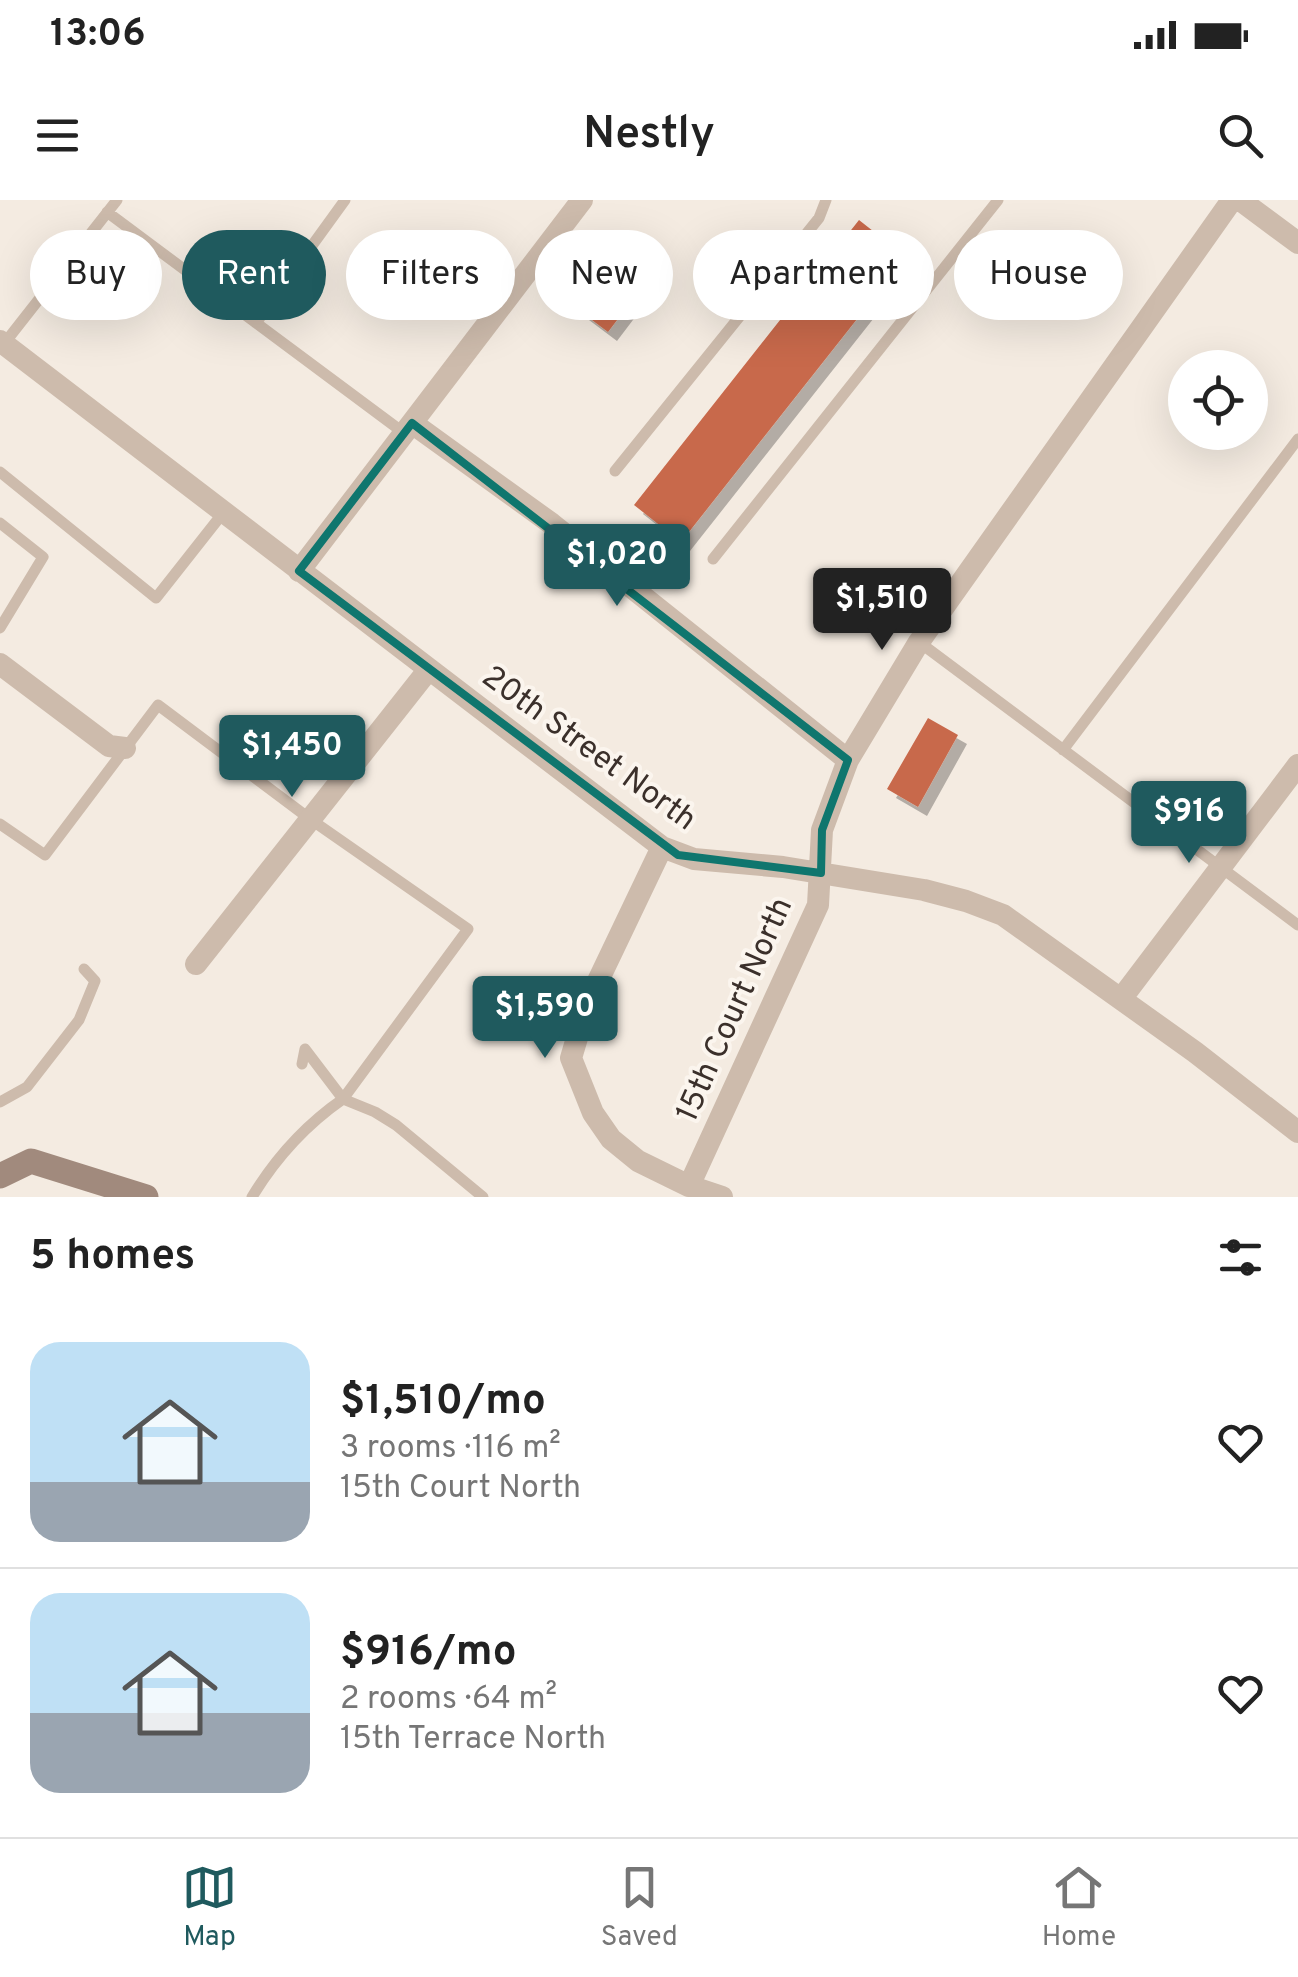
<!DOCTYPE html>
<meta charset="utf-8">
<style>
body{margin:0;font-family:Overpass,sans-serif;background:#f2f2f2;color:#222;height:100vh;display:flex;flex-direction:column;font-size:38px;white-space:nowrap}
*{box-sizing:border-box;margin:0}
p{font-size:32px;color:#767676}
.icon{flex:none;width:55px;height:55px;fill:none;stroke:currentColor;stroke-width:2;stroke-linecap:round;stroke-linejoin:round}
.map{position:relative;height:997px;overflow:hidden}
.panel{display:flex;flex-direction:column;background:#fff;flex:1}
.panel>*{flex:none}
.banner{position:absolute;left:30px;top:30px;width:1240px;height:90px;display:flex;gap:20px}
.fabs{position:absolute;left:1168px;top:150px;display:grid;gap:20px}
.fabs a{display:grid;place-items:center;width:100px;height:100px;border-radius:50%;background:#fff;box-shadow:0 10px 40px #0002;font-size:50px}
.price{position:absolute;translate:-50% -85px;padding:0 22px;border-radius:10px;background:#1f5a5e;color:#fff;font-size:32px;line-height:65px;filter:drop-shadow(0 2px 5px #0008)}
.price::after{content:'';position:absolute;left:50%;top:60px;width:30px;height:22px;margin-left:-15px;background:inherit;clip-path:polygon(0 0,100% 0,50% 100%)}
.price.on{background:#222;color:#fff}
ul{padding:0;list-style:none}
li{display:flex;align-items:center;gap:30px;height:250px;padding:0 30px}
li+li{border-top:2px solid #e0e0e0}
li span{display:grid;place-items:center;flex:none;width:280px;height:200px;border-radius:30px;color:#555}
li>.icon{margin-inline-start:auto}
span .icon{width:120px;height:120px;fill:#fffc;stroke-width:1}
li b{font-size:42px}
h2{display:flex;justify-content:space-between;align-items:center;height:120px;padding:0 30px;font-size:42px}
.tag{padding:0 35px;border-radius:45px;background:#fff;box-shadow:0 10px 40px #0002;font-size:35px;line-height:90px}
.tag.on{background:#1f5a5e;color:#fff}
.status{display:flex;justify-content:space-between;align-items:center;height:70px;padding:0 50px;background:#fff;direction:ltr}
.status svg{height:28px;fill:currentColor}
header{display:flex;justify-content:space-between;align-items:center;height:130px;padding:0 30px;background:#fff;font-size:45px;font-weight:600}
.menu{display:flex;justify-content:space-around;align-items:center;height:140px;border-top:2px solid #e0e0e0;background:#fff;font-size:28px;color:#767676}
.menu a{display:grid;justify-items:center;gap:5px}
.menu .on{color:#1f5a5e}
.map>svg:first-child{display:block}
.building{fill:#c8694b;filter:url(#shadow)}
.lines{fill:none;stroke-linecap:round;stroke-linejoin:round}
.service{stroke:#cdbbac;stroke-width:11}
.minor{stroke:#cdbbac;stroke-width:22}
.secondary{stroke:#a18a7d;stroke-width:25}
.marked{fill:none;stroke:#0f766e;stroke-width:8;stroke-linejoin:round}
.labels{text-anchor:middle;stroke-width:8;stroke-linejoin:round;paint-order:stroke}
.street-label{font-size:32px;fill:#3b302b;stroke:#fbf5ee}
</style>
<div class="status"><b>13:06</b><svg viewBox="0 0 49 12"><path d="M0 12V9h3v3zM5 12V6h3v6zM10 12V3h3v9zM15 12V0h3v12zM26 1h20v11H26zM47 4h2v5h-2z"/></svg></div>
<header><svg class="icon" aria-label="menu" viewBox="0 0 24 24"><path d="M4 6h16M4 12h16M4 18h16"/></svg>Nestly<svg class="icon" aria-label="search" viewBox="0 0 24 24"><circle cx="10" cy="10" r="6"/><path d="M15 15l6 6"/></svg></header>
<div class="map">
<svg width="1298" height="997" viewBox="0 0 1298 997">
<defs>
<filter id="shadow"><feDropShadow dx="9" dy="9" stdDeviation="0" flood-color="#0004"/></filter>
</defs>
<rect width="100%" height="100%" fill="#f4ebe1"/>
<path class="building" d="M859,20L906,57L681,342L634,305Z
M567,62L627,107L608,132L548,87Z
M928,518L958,535L918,607L887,589Z"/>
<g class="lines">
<path class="service" d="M107,12L404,233
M256,123L345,0
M3,145L117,0
M615,271L819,18L826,0
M0,272L156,398L223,313
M0,323L43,357L0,428
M713,359L998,0
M919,442L1298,725
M1063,550L1298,239
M0,624L45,655L158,505L310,619L468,729L343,899C307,924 275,959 252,997
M302,864L305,849L343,899L375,912L396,925L483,997
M0,902L27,887L79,820L95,781L84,769"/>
<path class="minor" d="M1240,0L1298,43
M0,141L662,647L694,659L783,667L924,690L966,701L1003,715L1195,852L1298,932
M412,223L552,324L848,560
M299,371L582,0
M0,464L109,546L125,548
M662,647L587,804L571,858L593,913L611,939L638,961L689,986L722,997
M196,764L429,469
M1121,799L1298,565
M689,986L818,705L822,630L848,560L919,442L1232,0"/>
<path class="secondary" d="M0,976L31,961L146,997"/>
</g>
<path class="marked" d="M412,223L848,560L822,630L821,673L678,655L299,371Z"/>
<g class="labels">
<g class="street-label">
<text transform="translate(590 547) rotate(36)" y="11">20th Street North</text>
<text transform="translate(733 809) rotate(-66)" y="11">15th Court North</text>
</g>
</g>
</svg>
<div class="fabs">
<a><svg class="icon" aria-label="locate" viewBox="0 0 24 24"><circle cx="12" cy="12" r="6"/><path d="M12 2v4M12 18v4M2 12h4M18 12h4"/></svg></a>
</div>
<b class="price" style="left:617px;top:409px">$1,020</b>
<b class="price on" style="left:882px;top:453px">$1,510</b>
<b class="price" style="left:292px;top:600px">$1,450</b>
<b class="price" style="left:1189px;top:666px">$916</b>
<b class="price" style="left:545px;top:861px">$1,590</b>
<div class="banner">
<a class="tag">Buy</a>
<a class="tag on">Rent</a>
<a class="tag">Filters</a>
<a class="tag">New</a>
<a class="tag">Apartment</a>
<a class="tag">House</a>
</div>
</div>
<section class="panel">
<h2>5 homes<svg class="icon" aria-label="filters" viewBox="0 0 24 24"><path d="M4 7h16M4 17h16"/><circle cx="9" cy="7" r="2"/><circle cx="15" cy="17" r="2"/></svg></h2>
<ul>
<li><span style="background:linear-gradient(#bfe0f5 70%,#9aa5b1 0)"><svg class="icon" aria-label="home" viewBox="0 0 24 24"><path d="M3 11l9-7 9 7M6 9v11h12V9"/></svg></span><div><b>$1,510/mo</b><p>3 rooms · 116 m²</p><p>15th Court North</p></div><svg class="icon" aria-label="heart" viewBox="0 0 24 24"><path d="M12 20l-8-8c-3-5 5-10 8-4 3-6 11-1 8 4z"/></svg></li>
<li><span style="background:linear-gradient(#bfe0f5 60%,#9aa5b1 0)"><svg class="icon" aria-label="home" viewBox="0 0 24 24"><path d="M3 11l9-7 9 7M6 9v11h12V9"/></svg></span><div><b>$916/mo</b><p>2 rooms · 64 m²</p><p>15th Terrace North</p></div><svg class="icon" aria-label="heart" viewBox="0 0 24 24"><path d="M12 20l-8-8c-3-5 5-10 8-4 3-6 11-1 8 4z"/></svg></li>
</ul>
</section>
<nav class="menu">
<a class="on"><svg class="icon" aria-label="map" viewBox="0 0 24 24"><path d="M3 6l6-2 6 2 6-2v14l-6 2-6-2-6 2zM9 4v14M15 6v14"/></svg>Map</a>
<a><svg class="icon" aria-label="saved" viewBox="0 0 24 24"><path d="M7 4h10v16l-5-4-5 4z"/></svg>Saved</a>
<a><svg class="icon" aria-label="home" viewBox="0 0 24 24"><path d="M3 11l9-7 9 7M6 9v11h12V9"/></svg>Home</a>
</nav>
